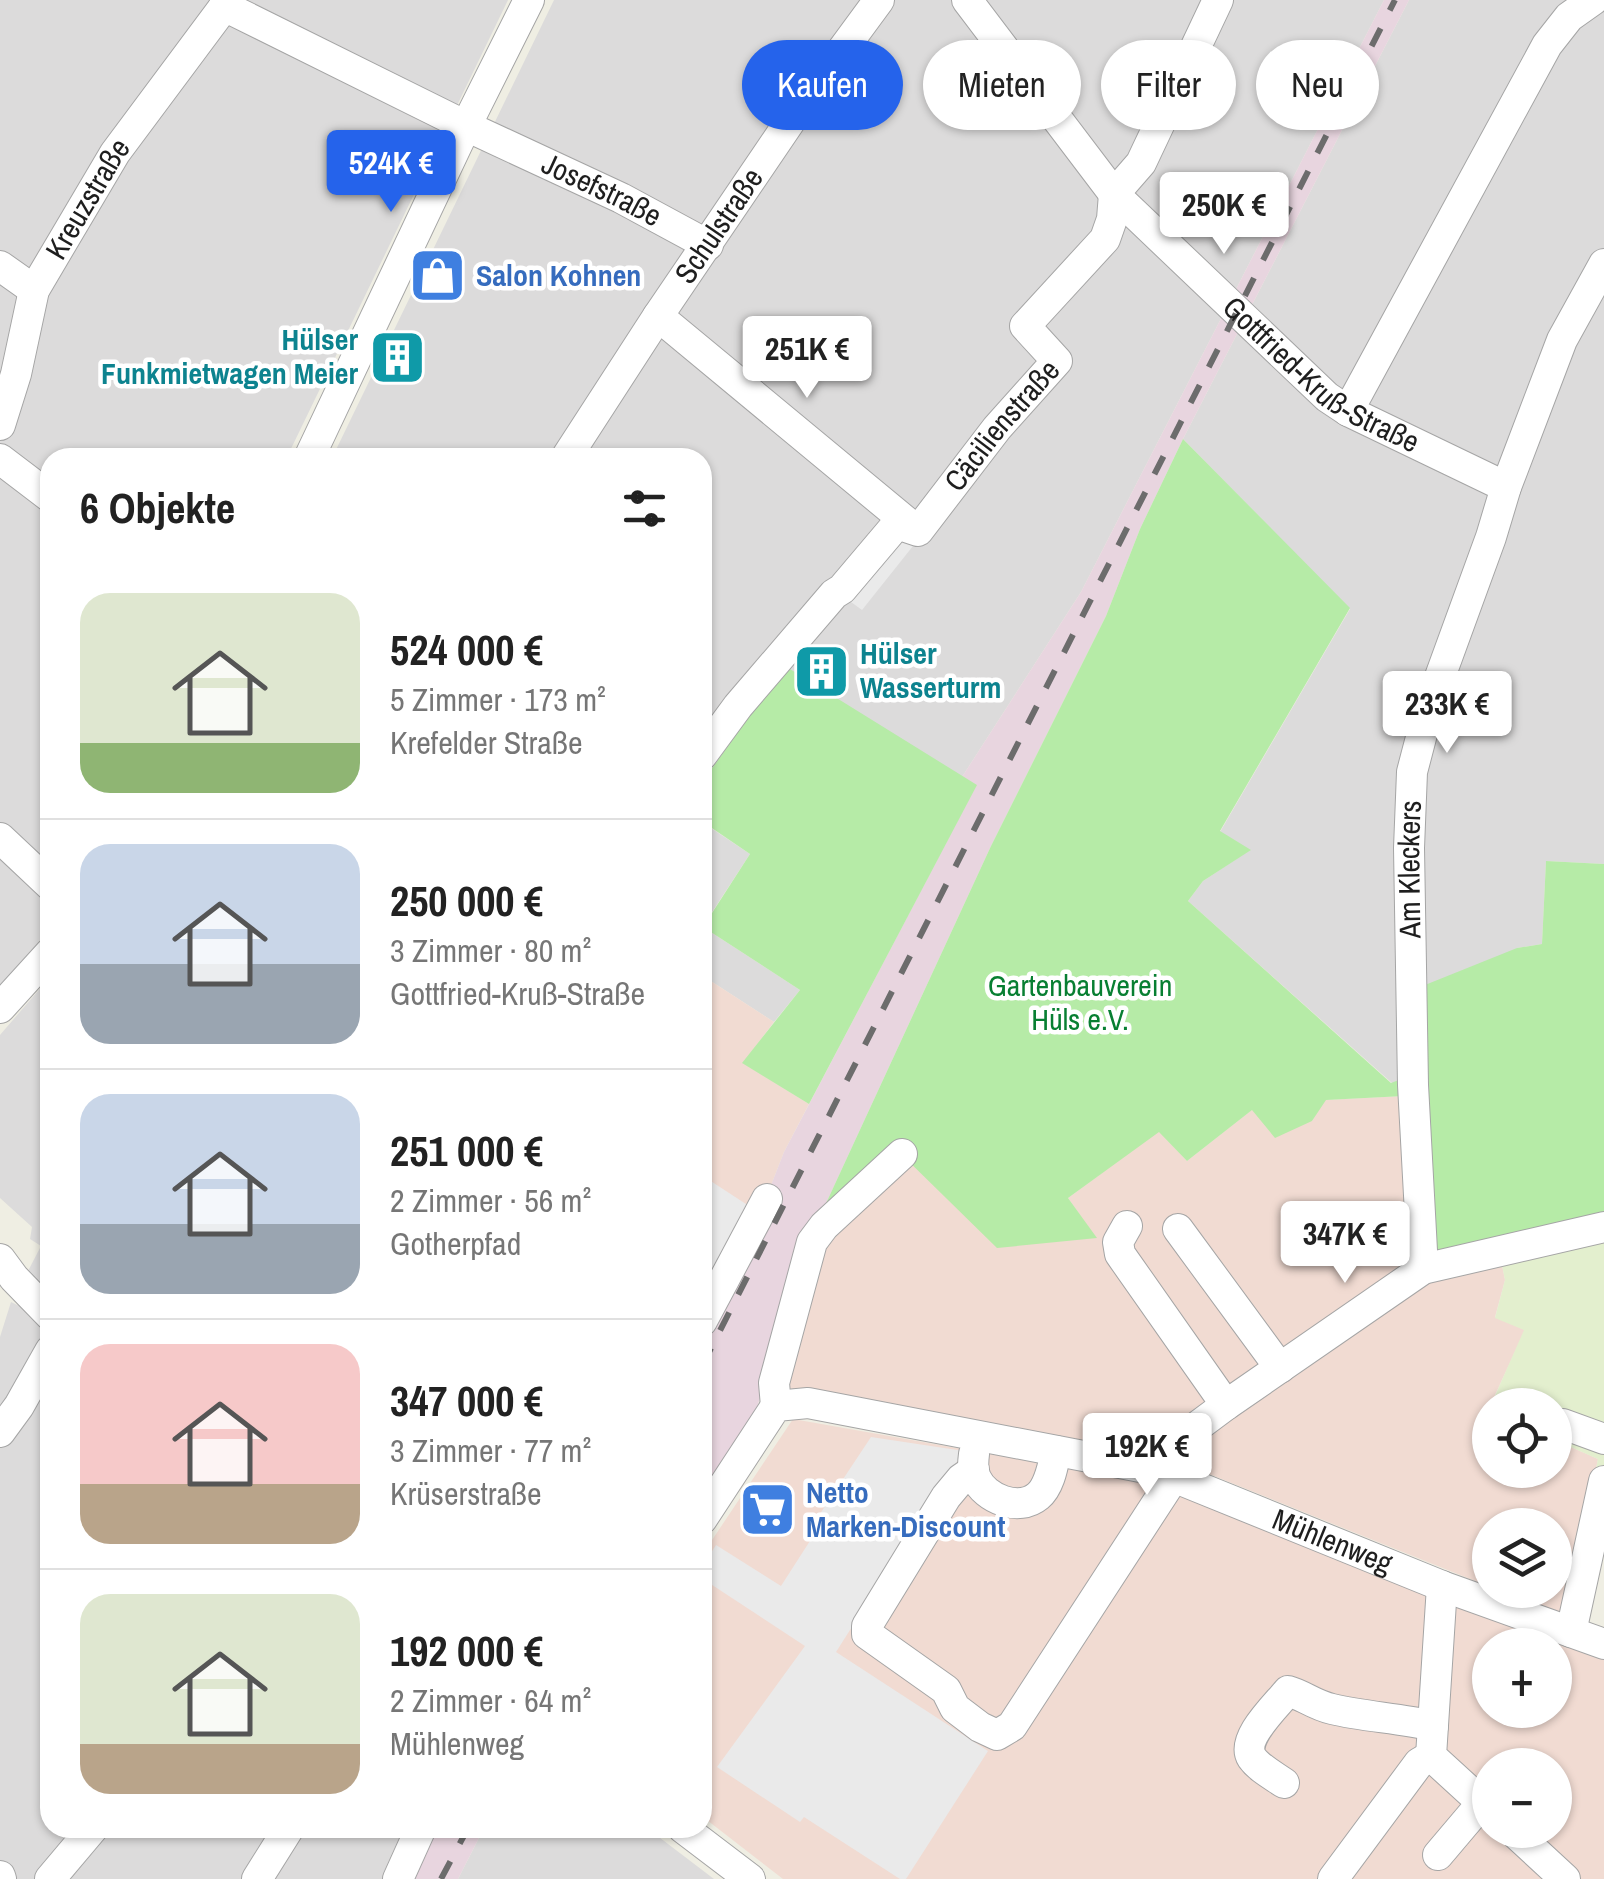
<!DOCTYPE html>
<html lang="de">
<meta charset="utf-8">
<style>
body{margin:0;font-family:"Archivo Narrow",sans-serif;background:#f2f2f2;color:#222;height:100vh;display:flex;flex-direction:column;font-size:38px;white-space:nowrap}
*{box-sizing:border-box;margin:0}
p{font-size:32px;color:#767676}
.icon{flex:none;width:55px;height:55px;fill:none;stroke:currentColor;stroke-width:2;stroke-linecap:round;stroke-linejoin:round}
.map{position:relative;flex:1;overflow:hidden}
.details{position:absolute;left:40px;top:448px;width:672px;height:1390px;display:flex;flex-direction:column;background:#fff;border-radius:30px;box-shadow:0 2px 8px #0004}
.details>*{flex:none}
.banner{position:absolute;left:742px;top:40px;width:710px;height:90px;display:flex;gap:20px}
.fabs{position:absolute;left:1472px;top:1388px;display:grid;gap:20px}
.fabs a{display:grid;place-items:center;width:100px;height:100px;border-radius:50%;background:#fff;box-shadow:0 2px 8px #0004;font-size:50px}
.price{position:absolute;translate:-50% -85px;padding:0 22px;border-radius:10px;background:#fff;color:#222;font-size:32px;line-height:65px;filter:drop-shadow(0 2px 5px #0008)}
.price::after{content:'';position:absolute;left:50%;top:60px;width:30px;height:22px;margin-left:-15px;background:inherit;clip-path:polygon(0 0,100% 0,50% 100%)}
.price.on{background:#2563eb;color:#fff}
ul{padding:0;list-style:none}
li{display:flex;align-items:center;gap:30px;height:250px;padding:0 40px}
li+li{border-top:2px solid #e0e0e0}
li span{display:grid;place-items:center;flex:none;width:280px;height:200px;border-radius:30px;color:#555}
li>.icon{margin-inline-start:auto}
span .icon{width:120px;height:120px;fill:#fffc;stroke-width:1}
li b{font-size:42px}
h2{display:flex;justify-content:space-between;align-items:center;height:120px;padding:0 40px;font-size:42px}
.tag{padding:0 35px;border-radius:45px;background:#fff;box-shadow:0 2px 8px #0004;font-size:35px;line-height:90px}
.tag.on{background:#2563eb;color:#fff}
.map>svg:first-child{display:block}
.residential{fill:#dcdbdb}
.commercial{fill:#f1dbd2;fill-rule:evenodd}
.industrial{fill:#e8d5df}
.farmland{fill:#e3efce}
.grass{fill:#b6eba7}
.parking{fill:#eaeaea}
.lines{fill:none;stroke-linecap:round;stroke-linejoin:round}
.minor-casing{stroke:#a5a5a5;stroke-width:32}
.minor{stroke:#fff;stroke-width:30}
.rail{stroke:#6c6c6c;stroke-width:6;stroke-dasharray:20 20;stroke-linecap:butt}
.labels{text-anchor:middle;stroke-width:9;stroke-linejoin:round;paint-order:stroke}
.street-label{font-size:30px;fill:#1e1e1e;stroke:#fff}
.shop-label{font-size:30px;font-weight:bold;fill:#366cbe;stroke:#fff;text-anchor:start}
.culture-label{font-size:30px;font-weight:bold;fill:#0d838f;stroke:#fff;text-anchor:end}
.park-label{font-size:30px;fill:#087f32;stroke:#fff}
</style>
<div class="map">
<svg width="1604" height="1879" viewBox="0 0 1604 1879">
<rect width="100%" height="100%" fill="#efeee3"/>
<path class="residential" d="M0,0H508L287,457L50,458V927L0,992Z
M554,0H1384L1081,592L962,777L785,667L703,781L702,458H332Z
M1409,0H1604V864L1546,861L1542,944L1517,948L1425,1094L1392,1083L1188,901L1203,881L1250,850L1220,832L1350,609L1183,439Z
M702,822L750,854L703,926H702Z
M703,927L800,990L774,1022L703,976Z
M50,977V1288L36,1280L28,1271L41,1246L30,1239L32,1227L0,1198V1035Z
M11,1302L32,1312L50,1335V1828H432L407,1879H0V1337Z
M484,1828H647L714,1879H458Z"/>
<path class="commercial" d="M703,976L774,1022L743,1063L809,1104L784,1152L768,1193L703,1307Z
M1404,1096L1501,1260L1505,1280L1495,1317L1525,1330L1489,1408L1490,1470H1555V1440L1598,1459L1566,1614L1498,1590H1555V1525H1490V1587L1194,1468L1123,1451L782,1387L826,1237L906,1158L1096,1238L1068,1198L1159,1131L1187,1161L1253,1109L1312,1121L1325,1100Z
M793,1419L1155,1483L1604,1653V1879H783L703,1817L702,1555ZM1490,1645H1555V1710H1490ZM1490,1765H1555V1830H1490Z"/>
<path class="industrial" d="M1384,0H1409L1183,439L1140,529L1106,616L991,846L822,1212L748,1434L703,1502V1307L768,1193L784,1152L976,786L962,777L1081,592Z
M432,1828H484L458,1879H407Z"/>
<path class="farmland" d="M1604,1236V1485L1593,1483L1598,1459L1555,1440V1405H1491L1524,1330L1495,1318L1505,1280L1501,1260Z"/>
<path class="grass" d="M1183,439L1350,608L1220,831L1251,850L1203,881L1188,901L1391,1083L1404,1078V1096L1326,1100L1312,1121L1275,1138L1252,1110L1187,1161L1159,1132L1068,1198L1097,1238L997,1248L896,1149L822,1212L991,846L1106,616L1140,529Z
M785,666L977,785L809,1104L742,1063L800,990L703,927L750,854L703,822V781Z
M1546,861L1604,864V1216L1436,1254L1420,987L1517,948L1542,944Z"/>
<path class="parking" d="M903,538L913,546L862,610L851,602Z
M703,1176L749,1206L703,1290Z
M871,1437L964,1451L836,1652L988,1751L906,1879H900L804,1817L800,1822L717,1767L805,1646L703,1579L702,1567L716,1545L781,1586L817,1530L812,1526Z"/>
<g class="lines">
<defs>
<g id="minor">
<path id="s1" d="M967,0L1114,194L1327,397L1348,411L1506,487"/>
<path id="s2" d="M224,6L466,126L621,198L708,245"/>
<path d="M0,266L34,290"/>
<path d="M658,316L915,529"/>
<path d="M1348,411L1547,45L1569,17L1593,0"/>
<path id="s3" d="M0,425L16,374L34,290L115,153L229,0"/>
<path d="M309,458L466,126L529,0"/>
<path id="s4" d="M566,458L658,316L793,117L879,0"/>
<path d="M0,459L50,497"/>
<path id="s5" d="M702,755L738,706L834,594L842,589L897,524L918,531L997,428L1057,361L1025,326L1105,239L1112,219L1114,194L1141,163L1218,0"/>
<path d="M0,838L50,885"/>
<path d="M0,1008L50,953"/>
<path d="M1127,1226L1118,1242L1120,1254L1226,1405"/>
<path d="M1178,1229L1280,1368"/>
<path d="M0,1259L14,1278L50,1315"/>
<path id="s6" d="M1423,1269L1413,1085L1409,848L1412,772L1429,707L1491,537L1506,487L1562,340L1604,264"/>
<path d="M702,1321L767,1199"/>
<path d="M776,1406L774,1383L812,1242L824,1226L902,1154"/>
<path d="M1563,1424L1604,1439"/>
<path d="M0,1432L19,1406L50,1351"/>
<path d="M974,1454C973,1462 972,1470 976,1478C985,1499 1019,1512 1038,1496C1050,1486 1053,1465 1056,1451"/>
<path d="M974,1470L961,1479L946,1497L867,1626V1634L946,1690L955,1708L980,1727L997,1735L1012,1726L1174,1477"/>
<path d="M1156,1470L1179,1440L1226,1405L1423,1269L1604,1227"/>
<path id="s7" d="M702,1519L776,1406L808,1403L1156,1470L1442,1586L1604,1644"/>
<path d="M1442,1586L1431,1756L1490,1810"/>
<path d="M1571,1632L1604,1481"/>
<path d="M1284,1783C1274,1776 1259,1768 1252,1758C1240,1739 1276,1706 1288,1691C1303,1695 1314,1705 1332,1709C1365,1717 1400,1718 1433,1726"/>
<path d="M683,1828L750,1879"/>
<path d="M1512,1830L1565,1879"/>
<path d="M1438,1855L1482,1803"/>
<path d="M0,1876L1,1879"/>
<path d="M50,1879L93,1828"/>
<path d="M257,1879L289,1828"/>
<path d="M398,1879L421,1828"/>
<path d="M1333,1879L1419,1763L1431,1756"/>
</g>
</defs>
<use href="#minor" class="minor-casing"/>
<use href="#minor" class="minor"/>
<path class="rail" d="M702,1366L1395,0
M441,1879L468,1828"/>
</g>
<defs>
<symbol id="shop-square" viewBox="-11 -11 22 22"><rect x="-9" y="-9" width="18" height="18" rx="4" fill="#3f7fe0" stroke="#fff"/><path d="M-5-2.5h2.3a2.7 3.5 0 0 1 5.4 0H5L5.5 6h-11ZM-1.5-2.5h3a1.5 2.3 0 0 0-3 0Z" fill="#fff"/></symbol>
<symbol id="building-square" viewBox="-11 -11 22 22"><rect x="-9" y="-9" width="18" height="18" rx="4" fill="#0f9aa8" stroke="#fff"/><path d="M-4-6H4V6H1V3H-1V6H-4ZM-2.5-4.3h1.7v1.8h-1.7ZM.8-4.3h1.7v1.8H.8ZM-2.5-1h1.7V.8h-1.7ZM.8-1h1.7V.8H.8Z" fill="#fff"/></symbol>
<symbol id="supermarket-square" viewBox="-11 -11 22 22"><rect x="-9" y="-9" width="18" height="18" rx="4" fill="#3f7fe0" stroke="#fff"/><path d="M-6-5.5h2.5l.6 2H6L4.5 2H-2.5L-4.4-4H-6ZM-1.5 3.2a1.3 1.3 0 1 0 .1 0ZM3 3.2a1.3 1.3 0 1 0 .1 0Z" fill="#fff"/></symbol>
</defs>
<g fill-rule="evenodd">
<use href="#shop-square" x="406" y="244" width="63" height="63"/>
<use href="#building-square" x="366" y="326" width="63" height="63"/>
<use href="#building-square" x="790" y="640" width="63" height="63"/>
<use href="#supermarket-square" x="736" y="1478" width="63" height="63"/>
</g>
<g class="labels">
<g class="street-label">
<text dy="10" stroke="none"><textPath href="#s2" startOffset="420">Josefstraße</textPath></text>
<text dy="10" stroke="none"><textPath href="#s3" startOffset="245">Kreuzstraße</textPath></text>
<text dy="10" stroke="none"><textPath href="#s4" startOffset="278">Schulstraße</textPath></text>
<text dy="10" stroke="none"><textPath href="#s1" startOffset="520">Gottfried-Kruß-Straße</textPath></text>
<text dy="10" stroke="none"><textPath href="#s5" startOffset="460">Cäcilienstraße</textPath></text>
<text dy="10" stroke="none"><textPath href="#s6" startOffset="400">Am Kleckers</textPath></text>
<text dy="10" stroke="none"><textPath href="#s7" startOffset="712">Mühlenweg</textPath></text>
</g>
<g class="shop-label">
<text x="476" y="286">Salon Kohnen</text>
<text x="806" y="1503">Netto<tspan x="806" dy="34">Marken-Discount</tspan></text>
</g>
<g class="culture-label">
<text x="358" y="350">Hülser<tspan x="358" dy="34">Funkmietwagen Meier</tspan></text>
<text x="860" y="664" text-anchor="start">Hülser<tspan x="860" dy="34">Wasserturm</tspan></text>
</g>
<g class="park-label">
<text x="1080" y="996">Gartenbauverein<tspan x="1080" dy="34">Hüls e.V.</tspan></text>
</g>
</g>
</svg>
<div class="fabs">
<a><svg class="icon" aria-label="locate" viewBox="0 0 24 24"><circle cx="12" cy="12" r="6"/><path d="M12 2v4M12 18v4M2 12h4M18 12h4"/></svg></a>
<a><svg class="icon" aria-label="layers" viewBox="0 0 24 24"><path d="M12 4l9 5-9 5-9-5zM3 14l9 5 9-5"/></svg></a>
<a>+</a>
<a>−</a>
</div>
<b class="price on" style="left:391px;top:215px">524K €</b>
<b class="price" style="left:1224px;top:257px">250K €</b>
<b class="price" style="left:807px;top:401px">251K €</b>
<b class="price" style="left:1447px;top:756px">233K €</b>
<b class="price" style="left:1345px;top:1286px">347K €</b>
<b class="price" style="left:1147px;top:1498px">192K €</b>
<div class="banner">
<a class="tag on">Kaufen</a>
<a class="tag">Mieten</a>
<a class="tag">Filter</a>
<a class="tag">Neu</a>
</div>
<section class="details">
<h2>6 Objekte<svg class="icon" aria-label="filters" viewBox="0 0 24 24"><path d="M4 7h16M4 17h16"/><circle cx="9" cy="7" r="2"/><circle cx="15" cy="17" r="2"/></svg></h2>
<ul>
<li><span style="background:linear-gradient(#dfe7d0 75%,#8fb573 0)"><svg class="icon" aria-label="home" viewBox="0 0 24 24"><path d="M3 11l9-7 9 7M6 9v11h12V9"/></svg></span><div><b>524 000 €</b><p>5 Zimmer · 173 m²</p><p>Krefelder Straße</p></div></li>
<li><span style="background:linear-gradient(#c9d6e8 60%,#9aa5b1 0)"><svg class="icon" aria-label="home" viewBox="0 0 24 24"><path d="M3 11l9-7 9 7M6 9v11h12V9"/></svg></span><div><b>250 000 €</b><p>3 Zimmer · 80 m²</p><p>Gottfried-Kruß-Straße</p></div></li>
<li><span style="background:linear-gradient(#c9d6e8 65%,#9aa5b1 0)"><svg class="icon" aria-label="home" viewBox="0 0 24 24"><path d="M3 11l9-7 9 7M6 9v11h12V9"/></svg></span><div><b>251 000 €</b><p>2 Zimmer · 56 m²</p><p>Gotherpfad</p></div></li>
<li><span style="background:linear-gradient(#f6c9c9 70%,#b9a48a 0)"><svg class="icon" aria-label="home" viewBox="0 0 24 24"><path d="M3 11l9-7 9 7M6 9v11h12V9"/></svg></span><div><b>347 000 €</b><p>3 Zimmer · 77 m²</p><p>Krüserstraße</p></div></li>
<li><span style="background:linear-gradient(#dfe7d0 75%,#b9a48a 0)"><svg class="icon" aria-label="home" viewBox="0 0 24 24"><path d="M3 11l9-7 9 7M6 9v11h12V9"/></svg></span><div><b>192 000 €</b><p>2 Zimmer · 64 m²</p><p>Mühlenweg</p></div></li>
</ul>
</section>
</div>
